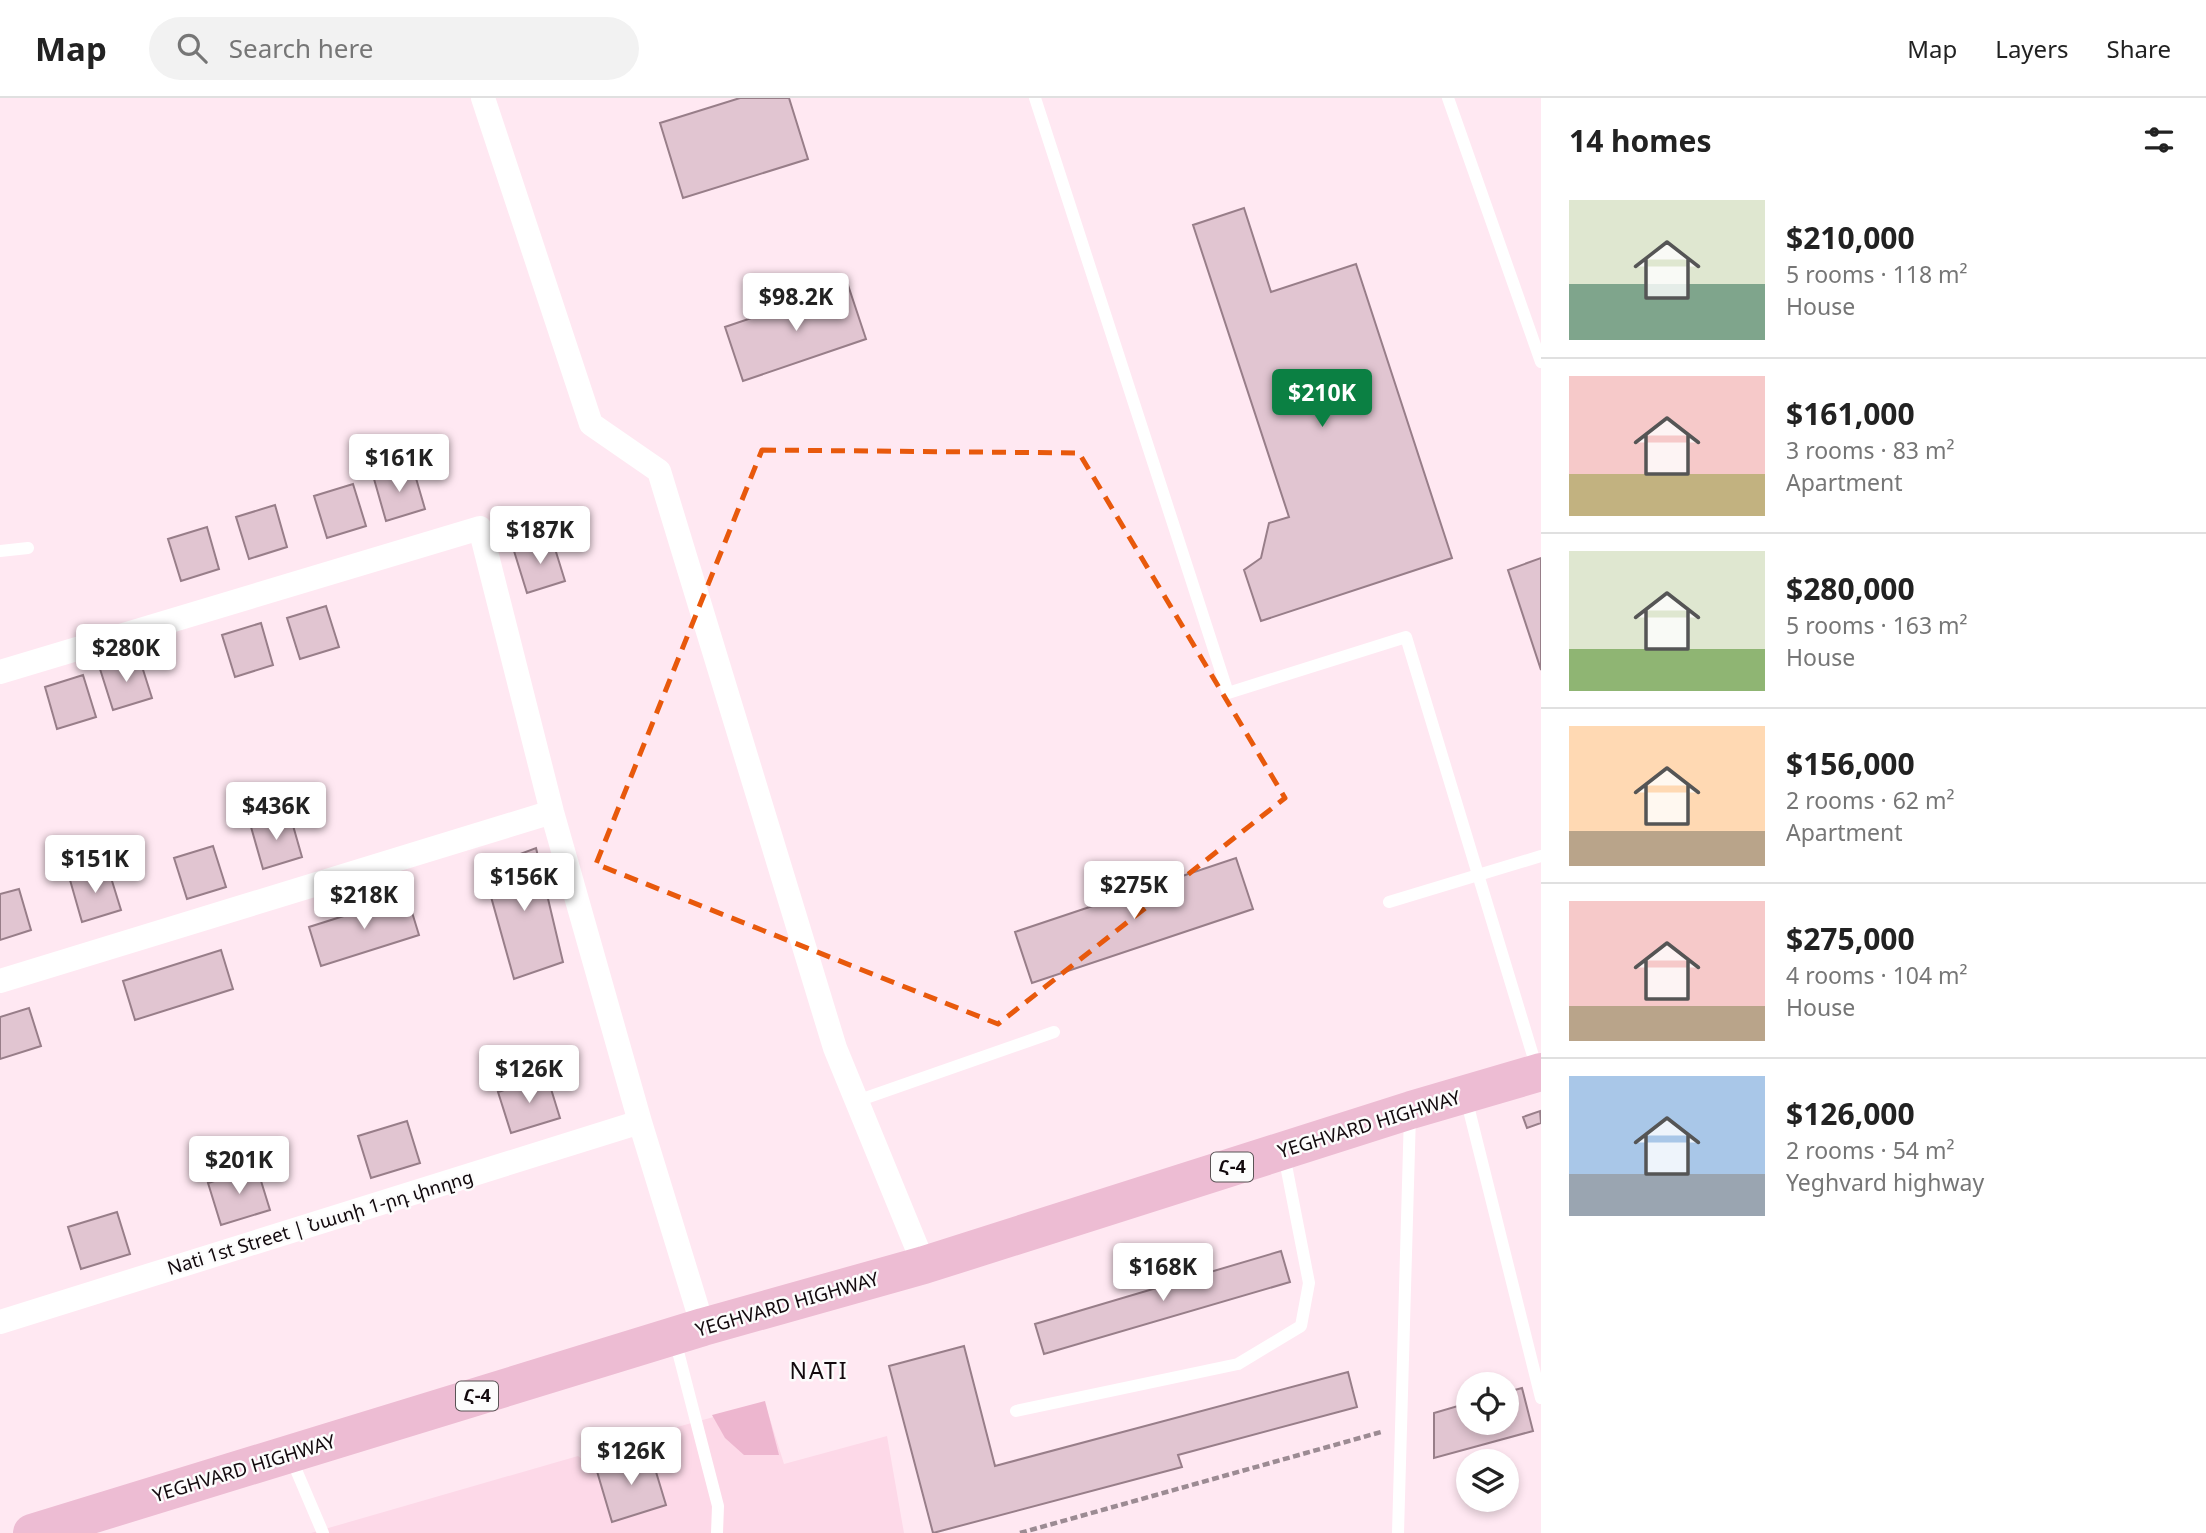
<!DOCTYPE html>
<meta charset="utf-8">
<style>
body{margin:0;font-family:"Noto Sans","Noto Sans Armenian",sans-serif;background:#f2f2f2;color:#222;height:100vh;display:flex;flex-direction:column;font-size:26px;white-space:nowrap}
*{box-sizing:border-box;margin:0}
p{font-size:23px;color:#767676}
.icon{flex:none;width:38px;height:38px;fill:none;stroke:currentColor;stroke-width:2;stroke-linecap:round;stroke-linejoin:round}
.map{position:relative;flex:1;overflow:hidden}
.drawer{display:flex;flex-direction:column;background:#fff;width:665px}
.drawer>*{flex:none}
.buttons{position:absolute;left:1456px;top:1274px;display:grid;gap:14px}
.buttons a{display:grid;place-items:center;width:63px;height:63px;border-radius:50%;background:#fff;box-shadow:0 4px 10px #0003;font-size:35px}
.price{position:absolute;translate:-50% -60px;padding:0 16px;border-radius:7px;background:#fff;color:#222;font-size:23px;line-height:46px;filter:drop-shadow(0 2px 4px #0008)}
.price::after{content:'';position:absolute;left:50%;top:42px;width:21px;height:16px;margin-left:-10px;background:inherit;clip-path:polygon(0 0,100% 0,50% 100%)}
.price.current{background:#0b8043;color:#fff}
ul{padding:0;list-style:none}
li{display:flex;align-items:center;gap:21px;height:175px;padding:0 28px}
li+li{border-top:2px solid #e0e0e0}
li span{display:grid;place-items:center;flex:none;width:196px;height:140px;border-radius:0px;color:#555}
li>.icon{margin-inline-start:auto}
span .icon{width:84px;height:84px;fill:#fffc;stroke-width:1}
li b{font-size:30px}
h2{display:flex;justify-content:space-between;align-items:center;height:84px;padding:0 28px;font-size:30px}
header{display:flex;align-items:center;gap:42px;box-sizing:border-box;height:98px;padding:0 35px;background:#fff;border-bottom:2px solid #e0e0e0}
header strong{font-size:33px}
nav{display:flex;gap:38px;margin-inline-start:auto;font-size:24px}
.search{width:490px;height:63px;background:#f2f2f2;display:flex;align-items:center;gap:18px;box-sizing:border-box;padding:0 24px;border-radius:38px;color:#767676;font-size:26px}
main{display:flex;flex:1;min-height:0}
.map>svg:first-child{display:block}
.built{fill:#fdd9e8}
.green{fill:#edb6cf}
.building{fill:#e1c5d1;stroke:#987e89;stroke-width:2}
.lines{fill:none;stroke-linecap:round;stroke-linejoin:round}
.path{stroke:#9c8b93;stroke-width:4.5;stroke-dasharray:7 3.5;stroke-linecap:butt}
.lane{stroke:#fff;stroke-width:12}
.street{stroke:#fff;stroke-width:24}
.primary{stroke:#edbcd3;stroke-width:38}
.marked{fill:none;stroke:#e8590c;stroke-width:5;stroke-dasharray:14 9;stroke-linejoin:round}
.labels{text-anchor:middle;stroke-width:5;stroke-linejoin:round;paint-order:stroke}
.shield{fill:#fcfcfc;stroke:#595355;stroke-width:2}
.shield-label{font-size:18px;font-weight:bold;fill:#130a0e}
.street-label{font-size:19px;fill:#130a0e;stroke:#fcfcfc}
.quarter-label{font-size:23px;letter-spacing:2px;fill:#130a0e;stroke:#fcfcfc}
</style>
<header>
<strong>Map</strong>
<div class="search"><svg class="icon" aria-label="search" viewBox="0 0 24 24"><circle cx="10" cy="10" r="6"/><path d="M15 15l6 6"/></svg>Search here</div>
<nav><a>Map</a><a>Layers</a><a>Share</a></nav>
</header>
<main>
<div class="map">
<svg width="1541" height="1435" viewBox="0 0 1541 1435">
<rect width="100%" height="100%" fill="#ffe8f2"/>
<path class="built" d="M765,1305L784,1366L887,1338L904,1435H311L578,1358L593,1370L653,1352L666,1332Z"/>
<path class="green" d="M765,1303L779,1357H744L725,1340L712,1317Z"/>
<path class="building" d="M740,0H789L808,61L683,100L660,25Z
M1244,110L1271,194L1356,166L1452,460L1261,523L1244,472L1261,460L1269,425L1289,419L1193,127Z
M848,187L866,241L743,283L725,229Z
M413,370L425,411L386,423L374,381Z
M353,386L366,428L327,440L314,398Z
M275,407L287,449L249,461L236,419Z
M207,429L219,471L181,483L168,441Z
M552,441L565,483L527,495L514,453Z
M1541,460V572L1508,472Z
M326,508L339,549L300,561L287,520Z
M261,525L273,567L235,579L222,537Z
M139,559L152,600L113,612L100,571Z
M83,577L96,619L57,631L45,589Z
M290,717L302,759L263,771L251,729Z
M213,748L226,789L187,801L174,760Z
M536,750L563,864L514,881L483,770Z
M1236,760L1253,811L1032,885L1015,834Z
M108,770L121,812L82,824L70,782Z
M19,791L31,832L0,842V796Z
M407,798L419,837L321,868L309,829Z
M221,852L233,891L135,922L123,883Z
M29,910L41,948L0,961V919Z
M547,978L560,1020L511,1035L498,994Z
M1540,1013L1541,1025L1527,1030L1523,1019Z
M407,1023L420,1065L371,1080L358,1038Z
M257,1070L270,1112L221,1127L208,1085Z
M117,1114L130,1156L81,1171L68,1129Z
M1281,1153L1290,1184L1044,1256L1035,1226Z
M964,1248L995,1368L1348,1274L1357,1309L1178,1357L1182,1369L933,1435L889,1268Z
M1522,1290L1533,1333L1434,1360V1315L1468,1305V1325H1507V1294Z
M650,1354L666,1407L612,1424L596,1370Z"/>
<g class="lines">
<path class="path" d="M1020,1435L1381,1334V1336"/>
<path class="lane" d="M1035,0L1228,595L1406,539L1537,971
M1448,0L1541,264
M0,453L28,450
M1389,804L1541,758
M1466,1000L1541,1300
M857,1003L1054,934
M675,1242L718,1408L717,1435
M1016,1313L1238,1266L1301,1228L1309,1185L1284,1057
M291,1360L323,1435
M1398,1435L1410,1016"/>
<path class="street" d="M483,0L591,326L659,373L835,950L924,1167
M0,574L480,430L552,714L640,1024L703,1229
M0,883L552,714
M0,1224L640,1024"/>
<path class="primary" d="M32,1435L703,1229L924,1167L1411,1012L1541,974"/>
</g>
<path class="marked" d="M762,352L1079,355L1285,700L998,926L596,766Z"/>
<g class="labels">
<g class="shield">
<rect x="1211" y="1054.5" width="42" height="29" rx="5"/>
<rect x="456" y="1283.5" width="42" height="29" rx="5"/>
</g>
<g class="shield-label">
<text x="1232" y="1075">Հ-4</text>
<text x="477" y="1304">Հ-4</text>
</g>
<g class="street-label">
<text transform="translate(1369 1026) rotate(-17)" y="7">YEGHVARD HIGHWAY</text>
<text transform="translate(320 1124) rotate(-17)" y="7">Nati 1st Street | Նատի 1-րդ փողոց</text>
<text transform="translate(787 1206) rotate(-16)" y="7">YEGHVARD HIGHWAY</text>
<text transform="translate(244 1370) rotate(-17)" y="7">YEGHVARD HIGHWAY</text>
</g>
<g class="quarter-label">
<text x="819" y="1281">NATI</text>
</g>
</g>
</svg>
<div class="buttons">
<a><svg class="icon" aria-label="locate" viewBox="0 0 24 24"><circle cx="12" cy="12" r="6"/><path d="M12 2v4M12 18v4M2 12h4M18 12h4"/></svg></a>
<a><svg class="icon" aria-label="layers" viewBox="0 0 24 24"><path d="M12 4l9 5-9 5-9-5zM3 14l9 5 9-5"/></svg></a>
</div>
<b class="price" style="left:796px;top:235px">$98.2K</b>
<b class="price current" style="left:1322px;top:331px">$210K</b>
<b class="price" style="left:399px;top:396px">$161K</b>
<b class="price" style="left:540px;top:468px">$187K</b>
<b class="price" style="left:126px;top:586px">$280K</b>
<b class="price" style="left:276px;top:744px">$436K</b>
<b class="price" style="left:95px;top:797px">$151K</b>
<b class="price" style="left:524px;top:815px">$156K</b>
<b class="price" style="left:1134px;top:823px">$275K</b>
<b class="price" style="left:364px;top:833px">$218K</b>
<b class="price" style="left:529px;top:1007px">$126K</b>
<b class="price" style="left:239px;top:1098px">$201K</b>
<b class="price" style="left:1163px;top:1205px">$168K</b>
<b class="price" style="left:631px;top:1389px">$126K</b>
</div>
<section class="drawer">
<h2>14 homes<svg class="icon" aria-label="filters" viewBox="0 0 24 24"><path d="M4 7h16M4 17h16"/><circle cx="9" cy="7" r="2"/><circle cx="15" cy="17" r="2"/></svg></h2>
<ul>
<li><span style="background:linear-gradient(#dfe7d0 60%,#7fa58c 0)"><svg class="icon" aria-label="home" viewBox="0 0 24 24"><path d="M3 11l9-7 9 7M6 9v11h12V9"/></svg></span><div><b>$210,000</b><p>5 rooms · 118 m²</p><p>House</p></div></li>
<li><span style="background:linear-gradient(#f6c9c9 70%,#c2b280 0)"><svg class="icon" aria-label="home" viewBox="0 0 24 24"><path d="M3 11l9-7 9 7M6 9v11h12V9"/></svg></span><div><b>$161,000</b><p>3 rooms · 83 m²</p><p>Apartment</p></div></li>
<li><span style="background:linear-gradient(#dfe7d0 70%,#8fb573 0)"><svg class="icon" aria-label="home" viewBox="0 0 24 24"><path d="M3 11l9-7 9 7M6 9v11h12V9"/></svg></span><div><b>$280,000</b><p>5 rooms · 163 m²</p><p>House</p></div></li>
<li><span style="background:linear-gradient(#ffd9b3 75%,#b9a48a 0)"><svg class="icon" aria-label="home" viewBox="0 0 24 24"><path d="M3 11l9-7 9 7M6 9v11h12V9"/></svg></span><div><b>$156,000</b><p>2 rooms · 62 m²</p><p>Apartment</p></div></li>
<li><span style="background:linear-gradient(#f6c9c9 75%,#b9a48a 0)"><svg class="icon" aria-label="home" viewBox="0 0 24 24"><path d="M3 11l9-7 9 7M6 9v11h12V9"/></svg></span><div><b>$275,000</b><p>4 rooms · 104 m²</p><p>House</p></div></li>
<li><span style="background:linear-gradient(#a9c7e8 70%,#9aa5b1 0)"><svg class="icon" aria-label="home" viewBox="0 0 24 24"><path d="M3 11l9-7 9 7M6 9v11h12V9"/></svg></span><div><b>$126,000</b><p>2 rooms · 54 m²</p><p>Yeghvard highway</p></div></li>
</ul>
</section>
</main>
